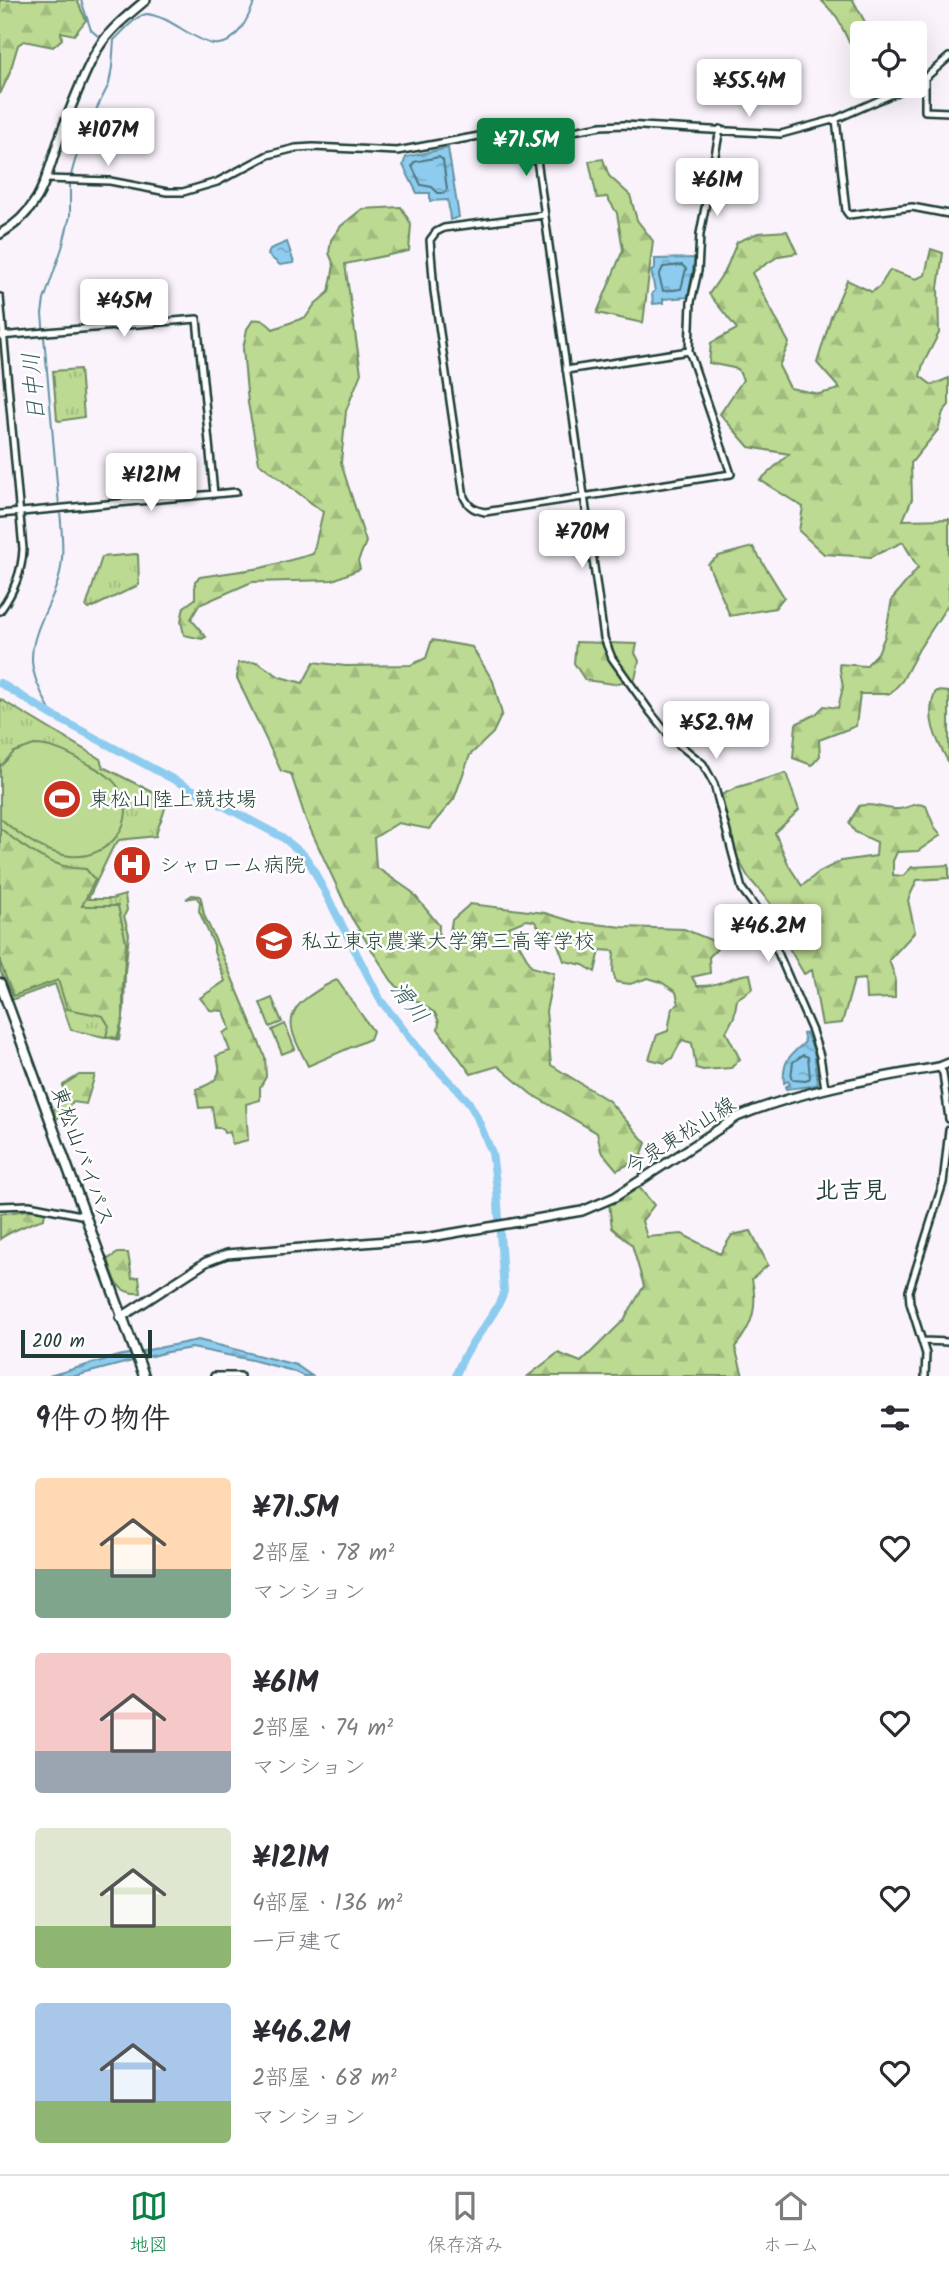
<!DOCTYPE html>
<html lang="ja">
<meta charset="utf-8">
<style>
body{margin:0;font-family:Kalam,"Klee One",sans-serif;background:#f2f2f3;color:#2b2b33;height:100vh;display:flex;flex-direction:column;font-size:26px;white-space:nowrap}
*{box-sizing:border-box;margin:0}
p{font-size:23px;color:#7c7c81}
.icon{flex:none;width:38px;height:38px;fill:none;stroke:currentColor;stroke-width:2;stroke-linecap:round;stroke-linejoin:round}
.map{position:relative;height:1376px;overflow:hidden}
.side{display:flex;flex-direction:column;background:#fff;flex:1}
.side>*{flex:none}
.tools{position:absolute;left:850px;top:21px;display:grid;gap:14px}
.tools a{display:grid;place-items:center;width:77px;height:77px;border-radius:7px;background:#fff;box-shadow:0 7px 28px #0002;font-size:35px}
.scale{position:absolute;left:21px;bottom:18px;width:131px;box-sizing:border-box;padding-left:7px;border:4px solid #1f3d34;border-top:0;font-size:19px;line-height:24px;white-space:nowrap;color:#1f3d34;-webkit-text-stroke:5px #fff;paint-order:stroke}
.price{position:absolute;translate:-50% -60px;padding:0 16px;border-radius:7px;background:#fff;color:#222;font-size:23px;line-height:46px;filter:drop-shadow(0 2px 4px #0008)}
.price::after{content:'';position:absolute;left:50%;top:42px;width:21px;height:16px;margin-left:-10px;background:inherit;clip-path:polygon(0 0,100% 0,50% 100%)}
.price.active{background:#0b8043;color:#fff}
ul{padding:0;list-style:none}
li{display:flex;align-items:center;gap:21px;height:175px;padding:0 35px}
li span{display:grid;place-items:center;flex:none;width:196px;height:140px;border-radius:7px;color:#555}
li>.icon{margin-inline-start:auto}
span .icon{width:84px;height:84px;fill:#fffc;stroke-width:1}
li b{font-size:30px}
h2{display:flex;justify-content:space-between;align-items:center;height:84px;padding:0 35px;font-size:30px}
.menu{display:flex;justify-content:space-around;align-items:center;height:98px;border-top:2px solid #e1e1e2;background:#fff;font-size:19px;color:#7c7c81}
.menu a{display:grid;justify-items:center;gap:4px}
.menu .active{color:#0b8043}
.map>svg:first-child{display:block}
.grass{fill:url(#grass-tufts);stroke:#6e8c63;stroke-width:2}
.forest{fill:url(#forest-firs);stroke:#6e8c63;stroke-width:2}
.pitch{fill:#bcda92;stroke:#6e8c63;stroke-width:2}
.water{fill:url(#water-ripples);stroke:#6293a4;stroke-width:2}
.lines{fill:none;stroke-linecap:round;stroke-linejoin:round}
.shore{stroke:#4b767f;stroke-width:2}
.stream{stroke:#6293a4;stroke-width:2}
.river{stroke:#8eccef;stroke-width:8}
.minor-casing{stroke:#1f3d34;stroke-width:10}
.major-casing{stroke:#1f3d34;stroke-width:12}
.highway-casing{stroke:#1f3d34;stroke-width:13}
.minor{stroke:#fff;stroke-width:5}
.major{stroke:#fff;stroke-width:7}
.highway{stroke:#fff;stroke-width:8}
.labels{text-anchor:middle;stroke-width:5;stroke-linejoin:round;paint-order:stroke}
.poi-label{font-size:21px;fill:#1f3d34;stroke:#fff;text-anchor:start}
.street-label{font-size:21px;fill:#1f3d34;stroke:#fff}
.water-label{font-size:23px;font-style:italic;fill:#3b6163;stroke:#fff}
.quarter-label{font-size:24px;font-weight:bold;fill:#1f3d34;stroke:#fff}
</style>
<div class="map">
<svg width="949" height="1376" viewBox="0 0 949 1376">
<defs>
<pattern id="grass-tufts" width="24" height="20" patternUnits="userSpaceOnUse" patternTransform="scale(1.75)"><rect width="24" height="20" fill="#bcda92"/><path d="M3 7l-1-3M5 7V3M7 7l1-3M15 17l-1-3M17 17v-4M19 17l1-3" fill="none" stroke="#a1bc7e"/></pattern>
<pattern id="forest-firs" width="22" height="20" patternUnits="userSpaceOnUse" patternTransform="scale(1.75)"><rect width="22" height="20" fill="#bcda92"/><path d="M5 1l3.5 6h-7zM16 11l3.5 6h-7z" fill="#a1bc7e"/></pattern>
<pattern id="water-ripples" width="26" height="14" patternUnits="userSpaceOnUse" patternTransform="scale(1.75)"><rect width="26" height="14" fill="#8eccef"/><path d="M2 4q2-2 4 0t4 0M15 11q2-2 4 0t4 0" fill="none" stroke="#73a7c2"/></pattern>
</defs>
<rect width="100%" height="100%" fill="#faf3fc"/>
<filter id="ink" filterUnits="userSpaceOnUse"><feTurbulence type="fractalNoise" baseFrequency=".0143" numOctaves="2"/><feDisplacementMap in="SourceGraphic" scale="14" xChannelSelector="R" yChannelSelector="G"/><feConvolveMatrix kernelMatrix="1 2 1 2 8 2 1 2 1" color-interpolation-filters="sRGB"/></filter>
<g filter="url(#ink)">
<path class="grass" d="M80,369L84,417L59,421L57,420L53,371Z
M136,554L138,555L139,585L89,609L86,607L102,557Z
M0,699L100,759L103,767L166,799C167,812 158,823 156,836L119,840L112,849L88,899H111L125,895L127,910L124,916L129,934L125,972L124,1009L119,1040L71,1030L55,984L11,1000L0,970Z"/>
<path class="forest" d="M0,0H77L86,20L74,35L61,32L62,39L53,47L24,41L18,45L9,75L0,94Z
M821,0H853L871,33H863V38L849,42L837,17Z
M603,159L609,176L630,195L637,220L653,241L643,323L597,313L623,250L617,213L607,197L597,198L589,161Z
M401,207L411,224L409,251L345,264L361,373L346,411L341,463L366,542L358,561L360,569L333,580L252,582L199,605L191,619L206,637L202,639L184,635L181,621L184,607L195,599V581L200,577L261,568L313,554L323,512L259,463L248,403L243,349L247,329L253,320C262,318 267,323 273,329L306,317L315,304L329,292L334,265L329,253L331,240L341,226L362,209Z
M787,231L797,253L779,256L752,273L789,343L779,366L790,388L819,394L840,389L817,363L831,317L847,280L872,292L880,286L890,270L916,279L925,275L931,249L943,253L938,288L939,333L923,364L920,376L932,385L949,378V405L943,412L938,430L911,463L912,499L903,520L949,519V603L919,649L902,681L890,694H860L856,726L819,740L820,756L812,765L793,758L796,724L816,714L824,706L838,708L843,687L839,664L866,666L878,653L885,636L892,599L918,568L903,542L871,557L824,554L799,531L803,507L760,480L789,454L749,447L720,414L743,380L738,369L709,363L711,343L737,329L709,294L726,269L737,242L758,233Z
M753,547L784,597L775,608L730,616L708,564L719,556Z
M432,640L472,647L493,681L502,714L493,733L470,755L454,799L429,829L398,823L374,838L376,867L412,892L439,925L438,948L447,949L452,920L470,904L545,913L575,922L623,927L684,929L711,940L717,949L709,957L710,973L692,977L697,986C720,987 730,975 750,974L753,988L737,999L734,1017L726,1032L740,1059L731,1068L703,1070L696,1068L692,1043L682,1040L672,1058L665,1063L649,1059L657,1035L668,1031L672,1008L679,1004L676,992L661,982L648,978L630,984L616,982L613,972L614,951L600,950L595,972L583,965L564,961L554,934L542,931L534,921L526,920L509,927L532,967L554,973L546,1011L551,1065L609,1101L646,1143L640,1159L617,1170L601,1151L597,1133L531,1094L498,1066L471,1074L438,1029L439,1022L435,1013L401,991L391,980L351,917L306,820L291,774L281,771L237,678L238,663L257,662L280,677L303,683L314,662L345,666L411,665L426,658Z
M576,642L637,644L635,653L639,661L635,679L614,684L585,680L574,663Z
M936,691L949,692V763C936,740 924,716 936,691Z
M786,773L799,810L775,833L789,866L802,886L819,872L841,861L876,856L877,842L855,832L849,823L859,806C873,802 885,810 899,809C910,808 915,801 926,806L934,826L941,835L918,851L897,852L893,861V875L903,876L912,867L949,865V878L917,880L908,900L915,932L889,960L895,977V998L866,999L865,979L854,980L842,1023L822,1025L812,970L804,974L781,934L770,903L748,877L737,857L721,795L738,787Z
M0,828C25,849 53,869 86,869L95,880L82,906H118L126,942L123,988V1018L117,1038L106,1036L109,1026L103,1016L67,1009L58,980L13,996L0,962Z
M192,895L200,896C203,903 202,910 205,917C226,963 246,1010 265,1057L266,1077L260,1087V1100L246,1104L248,1140L232,1144L230,1132L224,1133L222,1128H215L212,1107L199,1108L196,1089C214,1084 225,1076 216,1056L230,1051L223,1033L230,1029L224,1011L210,1010L200,998L225,981L214,952V945L199,911L200,902L196,897L186,899Z
M79,1075H95L86,1104L73,1102L55,1121L54,1109L63,1101V1085Z
M638,1186L654,1205L642,1221L647,1237L682,1234L720,1254L732,1235L751,1231L768,1265L752,1279C758,1307 753,1325 735,1347L743,1376H528L558,1353L581,1362L624,1320L644,1286L632,1245L612,1228L609,1203Z
M27,1210L45,1211L44,1219C35,1221 7,1233 0,1239V1214Z
M118,1253H128L132,1278L139,1277L141,1293C116,1295 115,1279 108,1259Z"/>
<path class="pitch" d="M34,745C52,745 68,753 84,762C96,768 110,775 118,787C142,822 107,860 70,856C44,853 19,835 0,818V767L14,752Z
M337,980L373,1031L370,1039L308,1066C296,1040 278,1018 308,997C318,990 326,984 337,980Z
M272,998L282,1022L270,1027L260,1003Z
M285,1024L295,1049L282,1054L272,1030Z"/>
<path class="water" d="M448,148L459,217L450,220L448,200L430,201V193H417L403,165L406,157Z
M287,242L294,263L280,265L268,255L270,249Z
M695,258L688,297L663,299V303L653,304L652,293L655,291L651,271L655,269V259Z
M806,1033L814,1051L818,1084C806,1088 798,1087 786,1089L785,1087L790,1084L788,1081L784,1083C782,1061 790,1055 805,1042L803,1034Z
M198,1340L296,1365L312,1376H303L293,1371L252,1360L192,1348L167,1352L75,1376H49L118,1356Z"/>
<g class="lines">
<path class="shore" d="M439,157L443,160L447,189L444,193H438L432,187L421,185L412,166L414,162Z
M682,265L686,269L681,289L663,291L659,276L663,267Z
M803,1055L808,1057L810,1078L806,1081L793,1080L791,1077L793,1062Z"/>
<path class="stream" d="M81,0L91,30L100,38
M59,506L42,314L44,300L62,248L70,216V179L74,164L83,136L109,84L112,67L114,40C122,33 132,19 143,15C150,12 157,17 164,19C179,26 198,41 213,44C235,48 249,17 255,0
M52,715C44,697 32,678 32,659C32,631 50,607 58,581C65,558 62,535 60,511"/>
<path class="river" d="M0,683L52,715L282,837L304,855L312,867L381,1001L422,1053L468,1101L476,1115L492,1153L497,1190L504,1291C494,1322 465,1344 456,1376"/>
<defs>
<path id="minor" d="M925,78V111L949,112
M915,83L925,78L949,57
M836,119L846,211L849,215L912,207L949,214
M534,138L604,638L612,658L651,713L671,738L703,764L714,784L742,889L762,916L812,1031L820,1056L825,1088
M46,179L110,181L167,192H183L217,182L268,155L296,148L313,147L397,151L479,136L534,138L601,126L624,125L781,134L836,119L911,86
M544,215L444,228L436,232L430,240L434,291L464,497C469,507 474,510 485,512L731,474L689,351L691,302L698,271L700,234L720,129
M0,297L23,549C22,573 14,592 0,611
M0,336L197,319L214,494
M566,370L689,351
M0,514L236,492
M939,1067L943,1073L949,1119
M0,1206L29,1205L86,1216
M923,1341L949,1342
M214,1376H240
M925,1376L926,1354L910,1303L909,1291L943,1183L949,1130"/>
<path id="major" d="M0,234C46,207 47,170 64,125C74,100 84,73 97,50C109,30 128,15 146,0
M120,1318L206,1262L227,1254L425,1238L582,1211L615,1197L737,1117C802,1090 870,1079 939,1067L949,1063"/>
<path id="highway" d="M0,983L144,1376"/>
</defs>
<use href="#minor" class="minor-casing"/>
<use href="#major" class="major-casing"/>
<use href="#highway" class="highway-casing"/>
<use href="#minor" class="minor"/>
<use href="#major" class="major"/>
<use href="#highway" class="highway"/>
</g>
</g>
<defs>
<symbol id="stadium-disc" viewBox="-11 -11 22 22"><circle r="9.5" fill="#c8321e" stroke="#fff"/><path d="M0-5a6.5 5 0 1 0 0 10a6.5 5 0 1 0 0-10ZM-3.5-1.8h7v3.6h-7Z" fill="#fff"/></symbol>
<symbol id="hospital-disc" viewBox="-11 -11 22 22"><circle r="9.5" fill="#c8321e" stroke="#fff"/><path d="M-5-5h3v3.5h4V-5h3V5h-3V1.5h-4V5h-3Z" fill="#fff"/></symbol>
<symbol id="school-disc" viewBox="-11 -11 22 22"><circle r="9.5" fill="#c8321e" stroke="#fff"/><path d="M0-5L7-2L0 1L-7-2ZM-4 1L0 2.5L4 1V4Q0 6-4 4Z" fill="#fff"/></symbol>
</defs>
<g fill-rule="evenodd">
<use href="#stadium-disc" x="40" y="777" width="44" height="44"/>
<use href="#hospital-disc" x="110" y="843" width="44" height="44"/>
<use href="#school-disc" x="252" y="919" width="44" height="44"/>
</g>
<g class="labels">
<g class="poi-label">
<text x="89" y="806">東松山陸上競技場</text>
<text x="159" y="872">シャローム病院</text>
<text x="301" y="948">私立東京農業大学第三高等学校</text>
</g>
<g class="street-label">
<text transform="translate(680 1135) rotate(-32)" y="7">今泉東松山線</text>
<text transform="translate(83 1156) rotate(70)" y="7">東松山バイパス</text>
</g>
<g class="water-label">
<text transform="translate(33 387) rotate(-95)" y="8">日中川</text>
<text transform="translate(410 1002) rotate(52)" y="8">滑川</text>
</g>
<g class="quarter-label">
<text x="851" y="1198">北吉見</text>
</g>
</g>
</svg>
<div class="tools">
<a><svg class="icon" aria-label="locate" viewBox="0 0 24 24"><circle cx="12" cy="12" r="6"/><path d="M12 2v4M12 18v4M2 12h4M18 12h4"/></svg></a>
</div>
<div class="scale">200 m</div>
<b class="price" style="left:749px;top:119px">¥55.4M</b>
<b class="price" style="left:108px;top:168px">¥107M</b>
<b class="price active" style="left:526px;top:178px">¥71.5M</b>
<b class="price" style="left:717px;top:218px">¥61M</b>
<b class="price" style="left:124px;top:339px">¥45M</b>
<b class="price" style="left:151px;top:513px">¥121M</b>
<b class="price" style="left:582px;top:570px">¥70M</b>
<b class="price" style="left:716px;top:761px">¥52.9M</b>
<b class="price" style="left:768px;top:964px">¥46.2M</b>
</div>
<section class="side">
<h2>9件の物件<svg class="icon" aria-label="filters" viewBox="0 0 24 24"><path d="M4 7h16M4 17h16"/><circle cx="9" cy="7" r="2"/><circle cx="15" cy="17" r="2"/></svg></h2>
<ul>
<li><span style="background:linear-gradient(#ffd9b3 65%,#7fa58c 0)"><svg class="icon" aria-label="home" viewBox="0 0 24 24"><path d="M3 11l9-7 9 7M6 9v11h12V9"/></svg></span><div><b>¥71.5M</b><p>2部屋 · 78 m²</p><p>マンション</p></div><svg class="icon" aria-label="heart" viewBox="0 0 24 24"><path d="M12 20l-8-8c-3-5 5-10 8-4 3-6 11-1 8 4z"/></svg></li>
<li><span style="background:linear-gradient(#f6c9c9 70%,#9aa5b1 0)"><svg class="icon" aria-label="home" viewBox="0 0 24 24"><path d="M3 11l9-7 9 7M6 9v11h12V9"/></svg></span><div><b>¥61M</b><p>2部屋 · 74 m²</p><p>マンション</p></div><svg class="icon" aria-label="heart" viewBox="0 0 24 24"><path d="M12 20l-8-8c-3-5 5-10 8-4 3-6 11-1 8 4z"/></svg></li>
<li><span style="background:linear-gradient(#dfe7d0 70%,#8fb573 0)"><svg class="icon" aria-label="home" viewBox="0 0 24 24"><path d="M3 11l9-7 9 7M6 9v11h12V9"/></svg></span><div><b>¥121M</b><p>4部屋 · 136 m²</p><p>一戸建て</p></div><svg class="icon" aria-label="heart" viewBox="0 0 24 24"><path d="M12 20l-8-8c-3-5 5-10 8-4 3-6 11-1 8 4z"/></svg></li>
<li><span style="background:linear-gradient(#a9c7e8 70%,#8fb573 0)"><svg class="icon" aria-label="home" viewBox="0 0 24 24"><path d="M3 11l9-7 9 7M6 9v11h12V9"/></svg></span><div><b>¥46.2M</b><p>2部屋 · 68 m²</p><p>マンション</p></div><svg class="icon" aria-label="heart" viewBox="0 0 24 24"><path d="M12 20l-8-8c-3-5 5-10 8-4 3-6 11-1 8 4z"/></svg></li>
</ul>
</section>
<nav class="menu">
<a class="active"><svg class="icon" aria-label="map" viewBox="0 0 24 24"><path d="M3 6l6-2 6 2 6-2v14l-6 2-6-2-6 2zM9 4v14M15 6v14"/></svg>地図</a>
<a><svg class="icon" aria-label="saved" viewBox="0 0 24 24"><path d="M7 4h10v16l-5-4-5 4z"/></svg>保存済み</a>
<a><svg class="icon" aria-label="home" viewBox="0 0 24 24"><path d="M3 11l9-7 9 7M6 9v11h12V9"/></svg>ホーム</a>
</nav>
